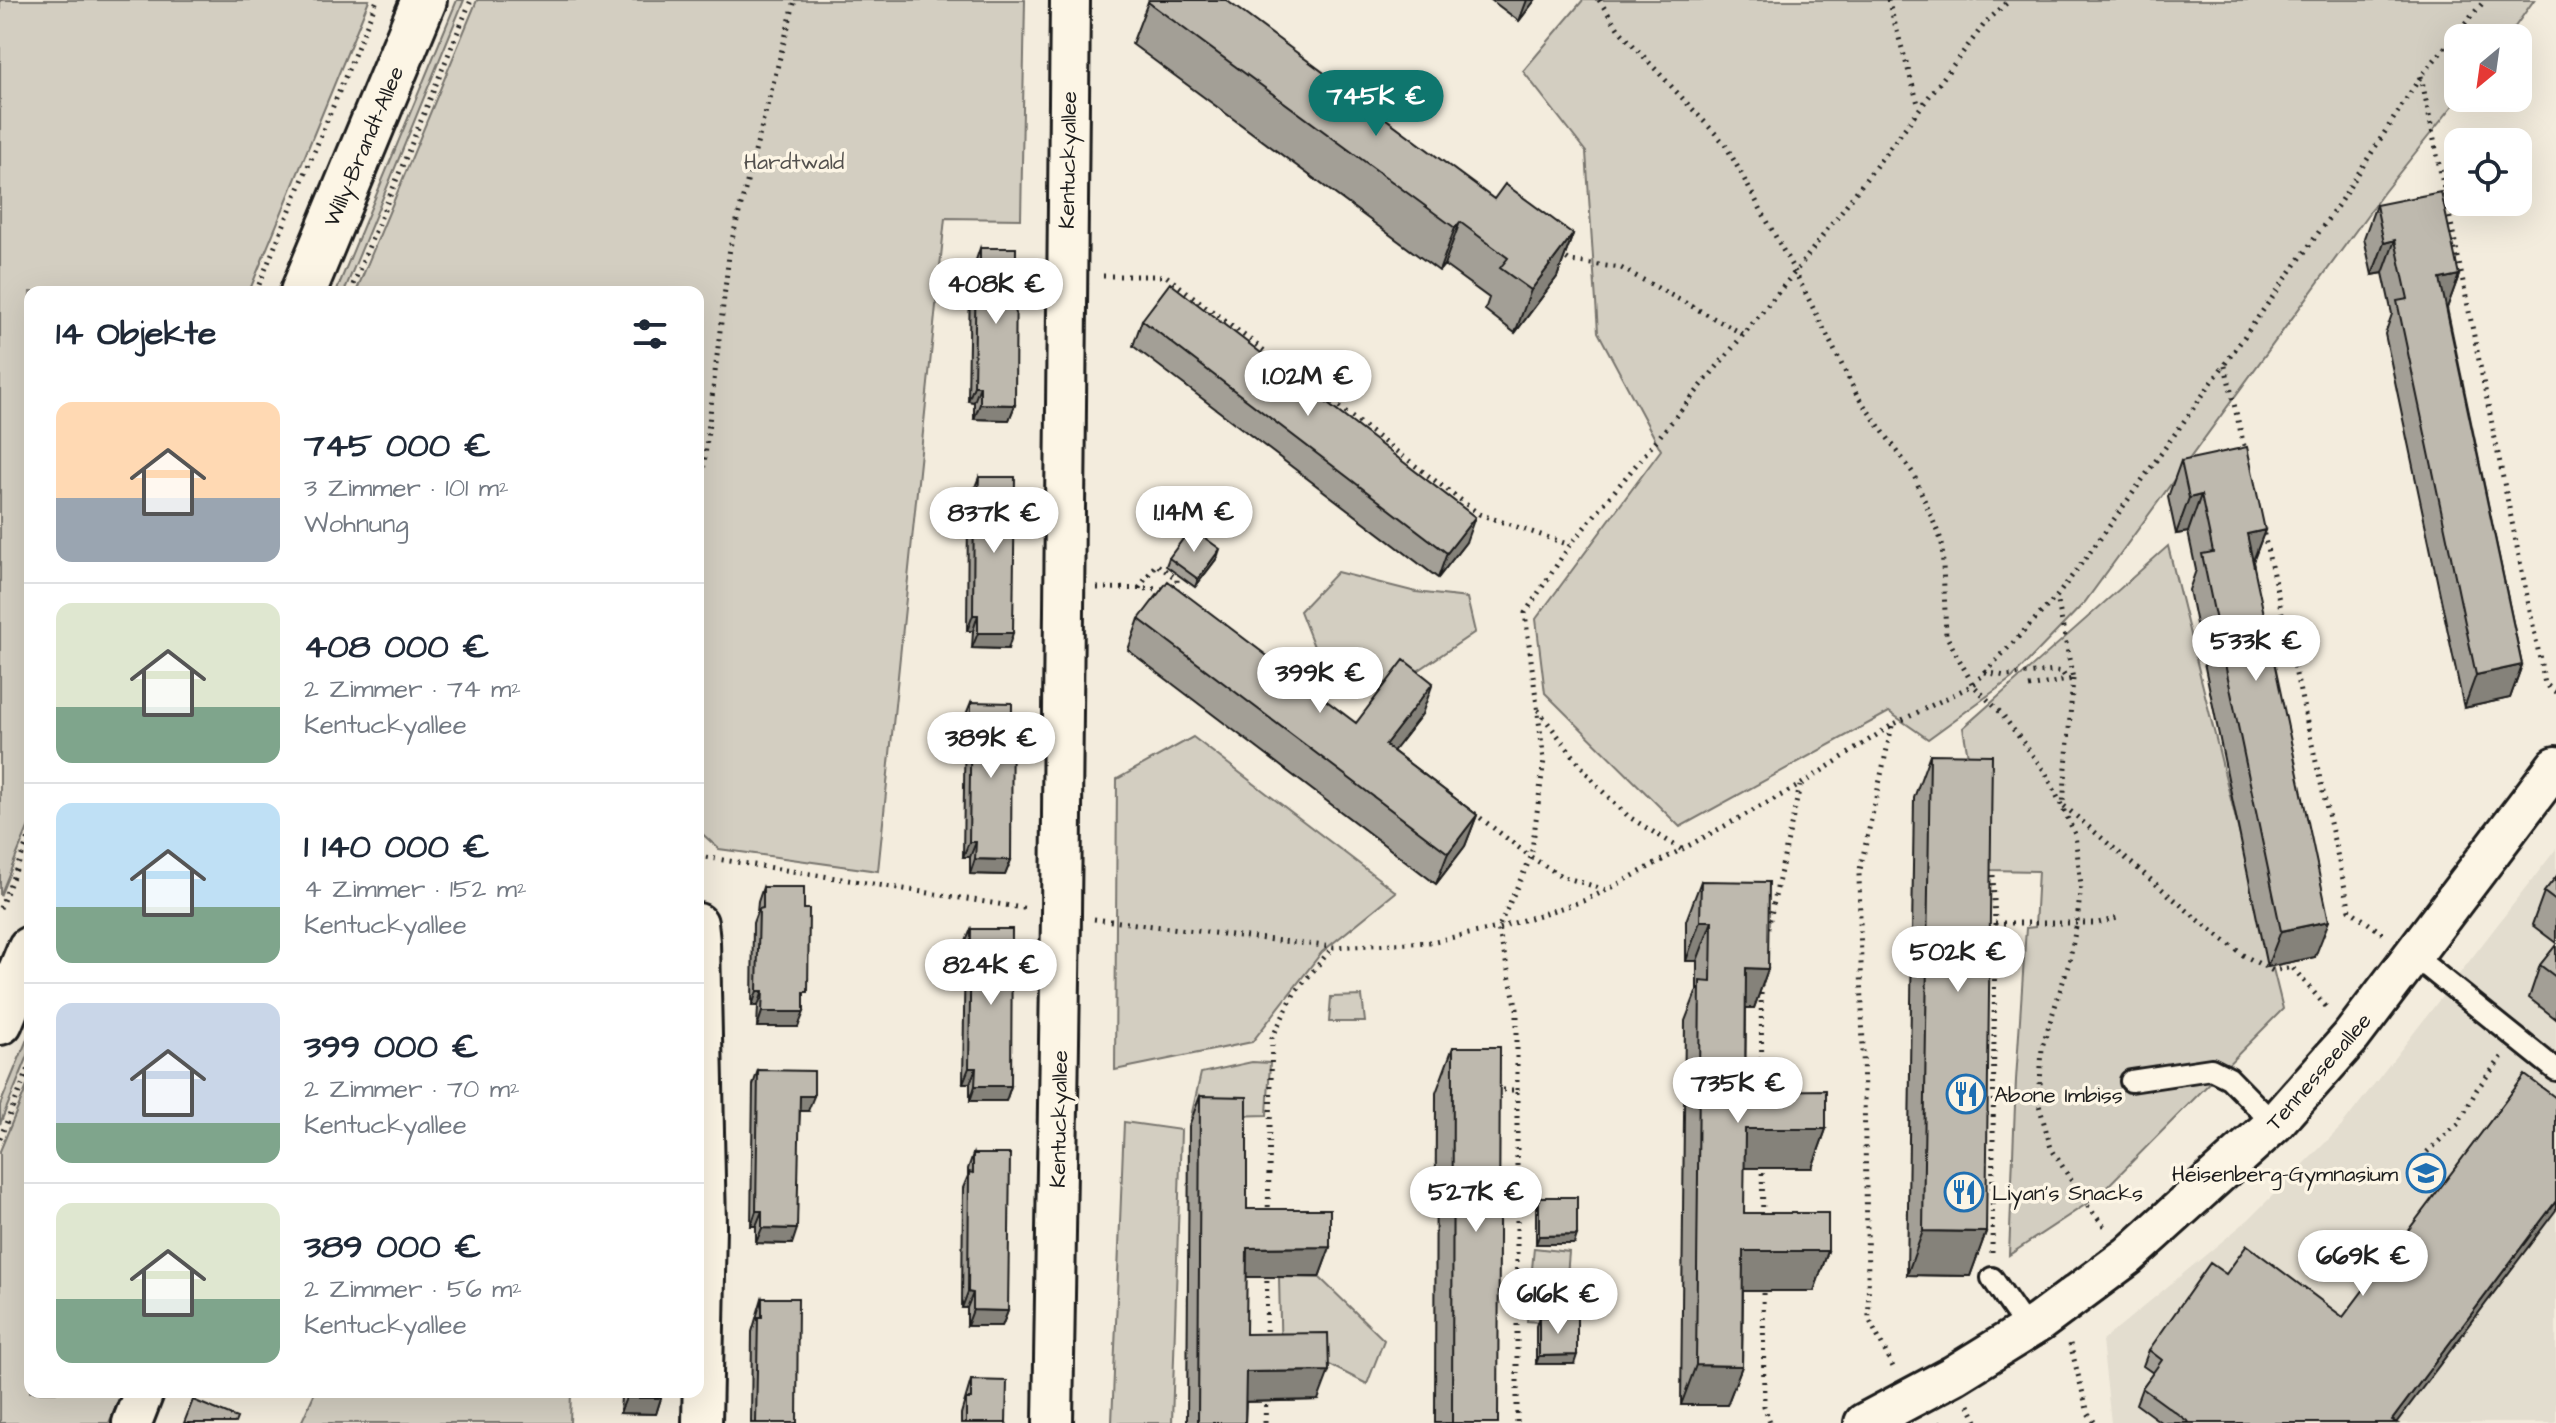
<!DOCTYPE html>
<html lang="de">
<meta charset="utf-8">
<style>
body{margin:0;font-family:"Architects Daughter",sans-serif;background:#f6f6f7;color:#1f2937;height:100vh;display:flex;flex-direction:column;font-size:30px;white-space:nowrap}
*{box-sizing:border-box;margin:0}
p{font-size:26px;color:#747a83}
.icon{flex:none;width:44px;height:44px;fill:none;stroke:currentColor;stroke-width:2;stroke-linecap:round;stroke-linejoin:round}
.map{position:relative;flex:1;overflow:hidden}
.sheet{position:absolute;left:24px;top:286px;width:680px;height:1112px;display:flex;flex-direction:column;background:#fff;border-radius:16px;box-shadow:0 8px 32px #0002}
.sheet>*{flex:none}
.needle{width:52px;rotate:209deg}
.fabs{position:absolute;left:2444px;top:24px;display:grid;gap:16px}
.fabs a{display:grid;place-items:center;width:88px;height:88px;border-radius:16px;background:#fff;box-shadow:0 8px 32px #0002;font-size:40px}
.price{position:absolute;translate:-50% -68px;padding:0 18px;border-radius:28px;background:#fff;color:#222;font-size:26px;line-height:52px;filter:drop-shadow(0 2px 4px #0008)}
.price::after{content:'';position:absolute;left:50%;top:48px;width:24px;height:18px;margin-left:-12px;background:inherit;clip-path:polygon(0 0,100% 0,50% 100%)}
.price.current{background:#0f766e;color:#fff}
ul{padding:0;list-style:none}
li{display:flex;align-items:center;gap:24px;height:200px;padding:0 32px}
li+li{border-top:2px solid #e0e1e3}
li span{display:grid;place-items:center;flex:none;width:224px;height:160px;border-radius:16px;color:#555}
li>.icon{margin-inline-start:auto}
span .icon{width:96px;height:96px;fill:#fffc;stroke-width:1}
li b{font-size:34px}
h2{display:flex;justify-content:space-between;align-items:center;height:96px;padding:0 32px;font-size:34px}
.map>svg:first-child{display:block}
.built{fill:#e3ddcf}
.green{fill:#d3cec1;stroke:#78756e;stroke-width:2}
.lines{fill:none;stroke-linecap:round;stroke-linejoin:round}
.lane-casing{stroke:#1c1c1c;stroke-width:26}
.street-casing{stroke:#1c1c1c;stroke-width:44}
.primary-casing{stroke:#1c1c1c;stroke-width:50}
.path{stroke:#1c1c1c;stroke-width:5;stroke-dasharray:2 6;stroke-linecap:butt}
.lane{stroke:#fcf5e5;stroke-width:20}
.street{stroke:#fcf5e5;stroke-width:38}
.primary{stroke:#fcf5e5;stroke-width:44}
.wall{fill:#a39f96;stroke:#1c1c1c;stroke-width:2}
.shaded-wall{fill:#85827a;stroke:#1c1c1c;stroke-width:2}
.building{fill:#beb9ae;stroke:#1c1c1c;stroke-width:2}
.labels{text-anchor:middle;stroke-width:7;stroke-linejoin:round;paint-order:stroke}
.street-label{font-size:22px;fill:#1c1c1c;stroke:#fcf5e5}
.park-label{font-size:22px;fill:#53514e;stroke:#fcf5e5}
.poi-label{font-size:22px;fill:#1c1c1c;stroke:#fcf5e5;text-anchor:start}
</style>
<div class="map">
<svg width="2556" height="1423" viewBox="0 0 2556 1423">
<rect width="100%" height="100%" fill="#f3ecdd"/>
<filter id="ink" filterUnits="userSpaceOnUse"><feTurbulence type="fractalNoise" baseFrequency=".0125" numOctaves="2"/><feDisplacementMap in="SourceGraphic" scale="16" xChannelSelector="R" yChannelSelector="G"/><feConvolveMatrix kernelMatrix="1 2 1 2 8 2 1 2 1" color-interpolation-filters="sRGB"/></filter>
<g filter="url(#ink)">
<path class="built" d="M2556,849V1423H2111L2102,1341L2249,1219L2341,1127Z"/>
<path class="green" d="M0,0H369L249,292H30V823L0,896Z
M457,0H464L344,292H336Z
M477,0H1025L1021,219L945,218L878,871L719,849L698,830V292H356Z
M1583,0H2534L2507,38H2458L2459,98L2384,192L2085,602L2012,678L1928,739L1889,712L1680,827L1545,693L1536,619L1661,450L1598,332L1586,152L1523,71Z
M2168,546L2283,1009L2097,1197L2009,1255L2016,1080L2026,928L2035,927L2038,871L1988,870L1963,728Z
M1337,572L1416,592L1467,598L1475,632L1416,672L1362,695L1324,672L1300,611Z
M1193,737L1396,892L1322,952L1252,1042L1115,1070L1117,779Z
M1362,996L1365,1022H1329L1331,997Z
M30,1032V1051L0,1124V1105Z
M1252,1062L1270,1063L1267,1115L1191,1117L1201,1073Z
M30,1079V1392H122L109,1423H0V1151Z
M1124,1122L1181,1130L1172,1423H1112Z
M1534,1248L1569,1252L1563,1324L1527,1321Z
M1279,1277L1320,1278L1384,1340L1367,1384L1320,1360L1281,1363Z
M315,1392H571L570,1423H301Z"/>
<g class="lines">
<defs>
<path id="lane" d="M2414,956L2556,1070
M2131,1081L2211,1069L2229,1078L2274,1124
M1992,1278L2028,1330"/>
<path id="street" d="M698,923L700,942L706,1226L702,1423
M132,1423L144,1392
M1053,1423L1061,915L1070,0
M1864,1423L1954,1375L2038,1323L2128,1256L2274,1124L2351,1037L2556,766"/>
<path id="primary" d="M303,292L424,0
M0,1022L30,949"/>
</defs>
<use href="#lane" class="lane-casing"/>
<use href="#street" class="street-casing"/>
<use href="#primary" class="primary-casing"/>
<path class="path" d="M1599,0L1619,30L1725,144L1795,272L1858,397L1913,473L1942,542L1946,635L1973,685L2001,713L2046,773L2075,834L2081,885L2077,922L2069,963L2042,1047L2039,1105L2051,1148L2086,1204L2107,1230
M1888,0L1919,107
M2421,76L2545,684L2556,692
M1560,254L1570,261L1621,268L1743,334
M1103,276H1166L1479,514L1570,545
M256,292L377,0
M350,292L471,0
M2225,366L2246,454
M698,515L730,247L795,0
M2262,526L2350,910L2386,936
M1097,588L1167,589
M1139,588L1156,564L1177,579V589
M1985,672L2005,676L2056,671L2062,672L2067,680
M2073,679L2063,805L2196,918L2243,955L2273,971L2292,967L2328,1009
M2029,687L2073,679L2057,597
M1538,710L1596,785L1629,817L1681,849
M1892,726L1859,874L1869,1319L1893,1367
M1474,813L1531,857L1561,876L1606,890
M698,856L1029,909
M0,908L30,836
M1094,919L1333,947L1430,942L1498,928L1583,901L1607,890L1800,785L1892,725L1973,685L2057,596L2105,532L2336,208L2421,76L2485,0
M1995,923H2098L2122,917
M1768,928L1800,786
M1761,985L1762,1095
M1495,1090H1517V1423
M1517,1090V1009L1498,928L1531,857L1544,760L1525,613L1570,545L1795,272L1986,22L2010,0
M0,1138L30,1066
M2427,1152L2459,1123L2477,1089L2502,1057
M1762,1165L1763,1219
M1268,1215L1272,1038L1294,994L1332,948
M1992,1253L1995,923L1993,875
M1763,1285L1764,1406L1770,1423
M1266,1339L1267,1273
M2070,1344L2088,1413L2095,1423
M1969,1405L1978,1423
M1265,1423L1266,1397"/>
<use href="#lane" class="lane"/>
<use href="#street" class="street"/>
<use href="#primary" class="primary"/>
</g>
<path class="wall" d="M1491,0H1535L1519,21Z
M1148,2L1494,199L1573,234L1557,277L1515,333L1485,310L1489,298L1444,265L1439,271L1132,44Z
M2376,205L2459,275L2447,308L2522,665L2510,698L2464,708L2385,334L2392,314L2383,273L2372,275L2364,238Z
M980,248L1015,405L1009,420L974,419V402L968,401L970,282L974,270L975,263Z
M1142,320L1466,542L1438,578L1133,346Z
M2181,461L2265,530L2253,562L2315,957L2267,967L2189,590L2196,570L2188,532L2176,534L2168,497Z
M979,477L1008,649L972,648L973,631H967L968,511L973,499V492Z
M1169,558H1217L1195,587L1166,566Z
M1139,619L1356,723L1422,714L1393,751L1477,815L1465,846L1436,884L1128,650Z
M971,702L1011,860L1005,875L970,874V857H963L965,717Z
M1930,754L1986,1232L1970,1276L1907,1275L1914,798Z
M2556,877V943L2532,925L2544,892Z
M1701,881L1768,969L1754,1008H1746L1745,1091L1826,1129L1812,1168H1744V1213L1828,1251L1814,1291H1743L1742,1366L1727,1405H1681L1685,1021L1697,990V961H1686V921Z
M763,887L804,1004L798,1027H757L758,1006H752L753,923L757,912L758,902Z
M971,929L1011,1086L1006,1101H970V1083H963L965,944Z
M2556,945V1019L2529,998L2540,965Z
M1453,1047L1498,1423H1435L1436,1093Z
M758,1070L808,1111H800L792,1244L756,1243V1226H751L753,1085Z
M1200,1096L1247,1209L1330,1247L1319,1277H1246V1334L1318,1400L1246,1402L1245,1423H1187L1189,1126Z
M973,1154L1008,1311L1002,1326H967V1308H962L963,1188L968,1176V1169Z
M1539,1197L1574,1244H1536V1206Z
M762,1298L797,1423H751L752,1332Z
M1539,1317L1574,1364H1536V1326Z
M2149,1350L2396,1423H2397H2162L2136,1404L2142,1388L2153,1373L2143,1366Z
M971,1380L1006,1423H961V1414Z
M615,1392H661V1398L656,1414L620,1413L621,1396L615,1395Z"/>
<path class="shaded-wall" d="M1527,0H1535L1519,21Z
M1460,222L1444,265L1439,271L1455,228Z
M1573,234L1557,277L1515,333L1531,290Z
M2395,240L2383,273L2372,275L2384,243Z
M2459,275L2447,308L2428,312L2440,279Z
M974,386H980L974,402L968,401Z
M980,404L1015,405L1009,420L974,419Z
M2201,495L2188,532L2176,534L2189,498Z
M1475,517L1466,542L1438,578L1447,553Z
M2265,530L2251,566L2247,534Z
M1220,549L1217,558L1195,587L1198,579Z
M973,615H978L973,631H967Z
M978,633H1013L1008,649L972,648Z
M2522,665L2510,698L2464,708L2476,675Z
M1433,683L1422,714L1374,776L1385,745Z
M1477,815L1465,846L1436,884L1448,853Z
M969,842H976L970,857H963Z
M975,859L1011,860L1005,875L970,874Z
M1700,921H1712L1697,961H1686Z
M2329,921L2315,957L2267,967L2281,931Z
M1746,968L1768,969L1754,1008H1732Z
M757,991H763L758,1006H752Z
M762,1012H804L798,1027H757Z
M969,1068H976L970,1083H963Z
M975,1086H1011L1006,1101H970Z
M800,1096H814L808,1111H795Z
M1745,1129H1826L1812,1168H1730Z
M2556,1201V1210L2396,1423L2392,1420Z
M756,1211H762L756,1226H751Z
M762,1228L797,1229L792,1244L756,1243Z
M1923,1231L1986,1232L1970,1276L1907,1275Z
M1577,1235L1574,1244H1536L1539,1236Z
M1330,1247L1319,1277H1236L1247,1248Z
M1743,1251H1828L1814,1291H1729Z
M968,1292L973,1293L967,1308H962Z
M973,1310L1008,1311L1002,1326H967Z
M1577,1355L1574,1364H1536L1539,1356Z
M1696,1365L1742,1366L1727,1405H1681Z
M1329,1371L1318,1400L1235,1402L1246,1372Z
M616,1392H622L621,1396L615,1395Z
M626,1398H661L656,1414L620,1413Z"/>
<path class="building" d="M1149,0H1226L1494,199L1505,184L1573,234L1531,290L1500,268L1508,258L1460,222L1455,228L1148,2Z
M2441,192L2459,275L2440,279L2522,665L2476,675L2397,301L2408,299L2395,240L2384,243L2376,205Z
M980,248H1016L1015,405L980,404V386H974L976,266L980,267Z
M1170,283L1475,517L1447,553L1142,320Z
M2247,447L2265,530L2247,534L2329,921L2281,931L2202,554L2213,552L2201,495L2189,498L2181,461Z
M979,477H1015L1013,633H978V615H973L974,495L978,496Z
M1191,528L1220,549L1198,579L1169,558Z
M1168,581L1356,723L1404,660L1433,683L1385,745L1477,815L1448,853L1139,619Z
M971,702L1012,703L1011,860L975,859L976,842H969Z
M1930,754L1992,755L1986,1232L1923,1231Z
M2556,877V901L2544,892Z
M1701,881L1769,882L1768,969L1746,968L1745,1091L1826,1090V1129H1745L1744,1213H1828V1251H1743L1742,1366L1696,1365L1700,981L1711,982L1712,921H1700Z
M763,887H804V909H809L808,992H804V1012H762L763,991H757L759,909L763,908Z
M971,929H1012L1011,1086H975L976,1068H969Z
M2556,945V977L2540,965Z
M1453,1047H1500L1498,1423H1452Z
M758,1070L814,1071V1096H800L797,1229L762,1228V1211H756Z
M2525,1075L2556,1098V1201L2392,1420L2397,1423H2190L2142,1388L2162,1360L2149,1350L2210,1263L2226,1274L2247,1245L2343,1317Z
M1200,1096L1247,1097V1209H1330V1247L1247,1248L1246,1334L1328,1333L1329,1371L1246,1372L1245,1423H1198Z
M973,1154H1010L1008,1311L973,1310V1293L968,1292L969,1172L973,1173Z
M1539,1197H1577V1235L1539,1236Z
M762,1298H798L797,1423H756L758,1317H762Z
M1539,1317H1577V1355L1539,1356Z
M971,1380L1007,1381L1006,1423H966V1399H971Z
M626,1392H661V1398H626Z
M193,1400L237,1418L235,1423H184Z
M1940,1422H1991L1940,1423Z"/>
</g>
<defs>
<symbol id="restaurant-ring" viewBox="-11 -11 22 22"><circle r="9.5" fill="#fcf5e5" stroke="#1f6fb2" stroke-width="1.5"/><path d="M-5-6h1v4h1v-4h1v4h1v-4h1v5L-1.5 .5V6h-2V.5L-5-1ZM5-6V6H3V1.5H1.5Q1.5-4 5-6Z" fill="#1f6fb2"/></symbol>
<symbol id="school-ring" viewBox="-11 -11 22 22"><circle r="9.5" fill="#fcf5e5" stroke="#1f6fb2" stroke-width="1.5"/><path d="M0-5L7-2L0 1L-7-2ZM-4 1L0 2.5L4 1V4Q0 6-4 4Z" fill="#1f6fb2"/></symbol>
</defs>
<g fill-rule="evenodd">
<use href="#restaurant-ring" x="1944" y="1072" width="44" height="44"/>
<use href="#school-ring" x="2404" y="1151" width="44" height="44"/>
<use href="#restaurant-ring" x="1942" y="1170" width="44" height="44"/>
</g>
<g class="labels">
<g class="street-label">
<text transform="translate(363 146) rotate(-67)" y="8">Willy-Brandt-Allee</text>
<text transform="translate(1067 160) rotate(-89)" y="8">Kentuckyallee</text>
<text transform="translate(2318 1071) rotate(-49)" y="8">Tennesseeallee</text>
<text transform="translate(1058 1119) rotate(-89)" y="8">Kentuckyallee</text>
</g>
<g class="park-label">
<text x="794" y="169">Hardtwald</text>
</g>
<g class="poi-label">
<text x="1994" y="1102">Abone Imbiss</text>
<text x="2398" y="1181" text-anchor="end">Heisenberg-Gymnasium</text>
<text x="1992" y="1200">Liyan's Snacks</text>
</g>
</g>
</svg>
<div class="fabs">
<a><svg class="needle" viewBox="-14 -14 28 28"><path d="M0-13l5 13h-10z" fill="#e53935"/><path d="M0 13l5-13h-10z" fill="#747a83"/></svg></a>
<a><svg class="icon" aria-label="locate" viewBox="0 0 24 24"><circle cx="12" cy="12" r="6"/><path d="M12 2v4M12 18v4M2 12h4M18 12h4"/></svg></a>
</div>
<b class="price current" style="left:1376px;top:138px">745K €</b>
<b class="price" style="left:996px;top:326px">408K €</b>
<b class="price" style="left:1308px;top:418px">1.02M €</b>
<b class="price" style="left:1194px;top:554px">1.14M €</b>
<b class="price" style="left:994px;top:555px">837K €</b>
<b class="price" style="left:2256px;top:683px">533K €</b>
<b class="price" style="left:1320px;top:715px">399K €</b>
<b class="price" style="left:991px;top:780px">389K €</b>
<b class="price" style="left:1958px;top:994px">502K €</b>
<b class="price" style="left:991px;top:1007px">824K €</b>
<b class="price" style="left:1738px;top:1125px">735K €</b>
<b class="price" style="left:1476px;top:1234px">527K €</b>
<b class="price" style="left:2363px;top:1298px">669K €</b>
<b class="price" style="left:1558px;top:1336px">616K €</b>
<section class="sheet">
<h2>14 Objekte<svg class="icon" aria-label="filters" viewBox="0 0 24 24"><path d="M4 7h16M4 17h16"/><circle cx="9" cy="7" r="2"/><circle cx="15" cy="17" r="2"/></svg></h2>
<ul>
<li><span style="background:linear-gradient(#ffd9b3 60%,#9aa5b1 0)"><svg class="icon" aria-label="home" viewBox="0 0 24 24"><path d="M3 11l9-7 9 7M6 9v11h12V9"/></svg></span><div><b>745 000 €</b><p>3 Zimmer · 101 m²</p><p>Wohnung</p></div></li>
<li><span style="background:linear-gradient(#dfe7d0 65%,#7fa58c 0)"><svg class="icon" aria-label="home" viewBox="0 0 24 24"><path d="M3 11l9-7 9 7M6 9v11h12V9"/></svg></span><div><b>408 000 €</b><p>2 Zimmer · 74 m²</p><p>Kentuckyallee</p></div></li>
<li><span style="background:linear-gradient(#bfe0f5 65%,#7fa58c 0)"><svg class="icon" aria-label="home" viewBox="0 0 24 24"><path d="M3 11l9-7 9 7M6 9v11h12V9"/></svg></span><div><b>1 140 000 €</b><p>4 Zimmer · 152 m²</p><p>Kentuckyallee</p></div></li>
<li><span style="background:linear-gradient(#c9d6e8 75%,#7fa58c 0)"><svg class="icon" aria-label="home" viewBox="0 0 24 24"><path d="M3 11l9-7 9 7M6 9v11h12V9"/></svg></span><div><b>399 000 €</b><p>2 Zimmer · 70 m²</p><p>Kentuckyallee</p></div></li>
<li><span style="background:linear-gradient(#dfe7d0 60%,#7fa58c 0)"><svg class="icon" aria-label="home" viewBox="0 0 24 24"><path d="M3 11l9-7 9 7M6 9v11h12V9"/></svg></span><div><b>389 000 €</b><p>2 Zimmer · 56 m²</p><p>Kentuckyallee</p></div></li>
</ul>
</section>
</div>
